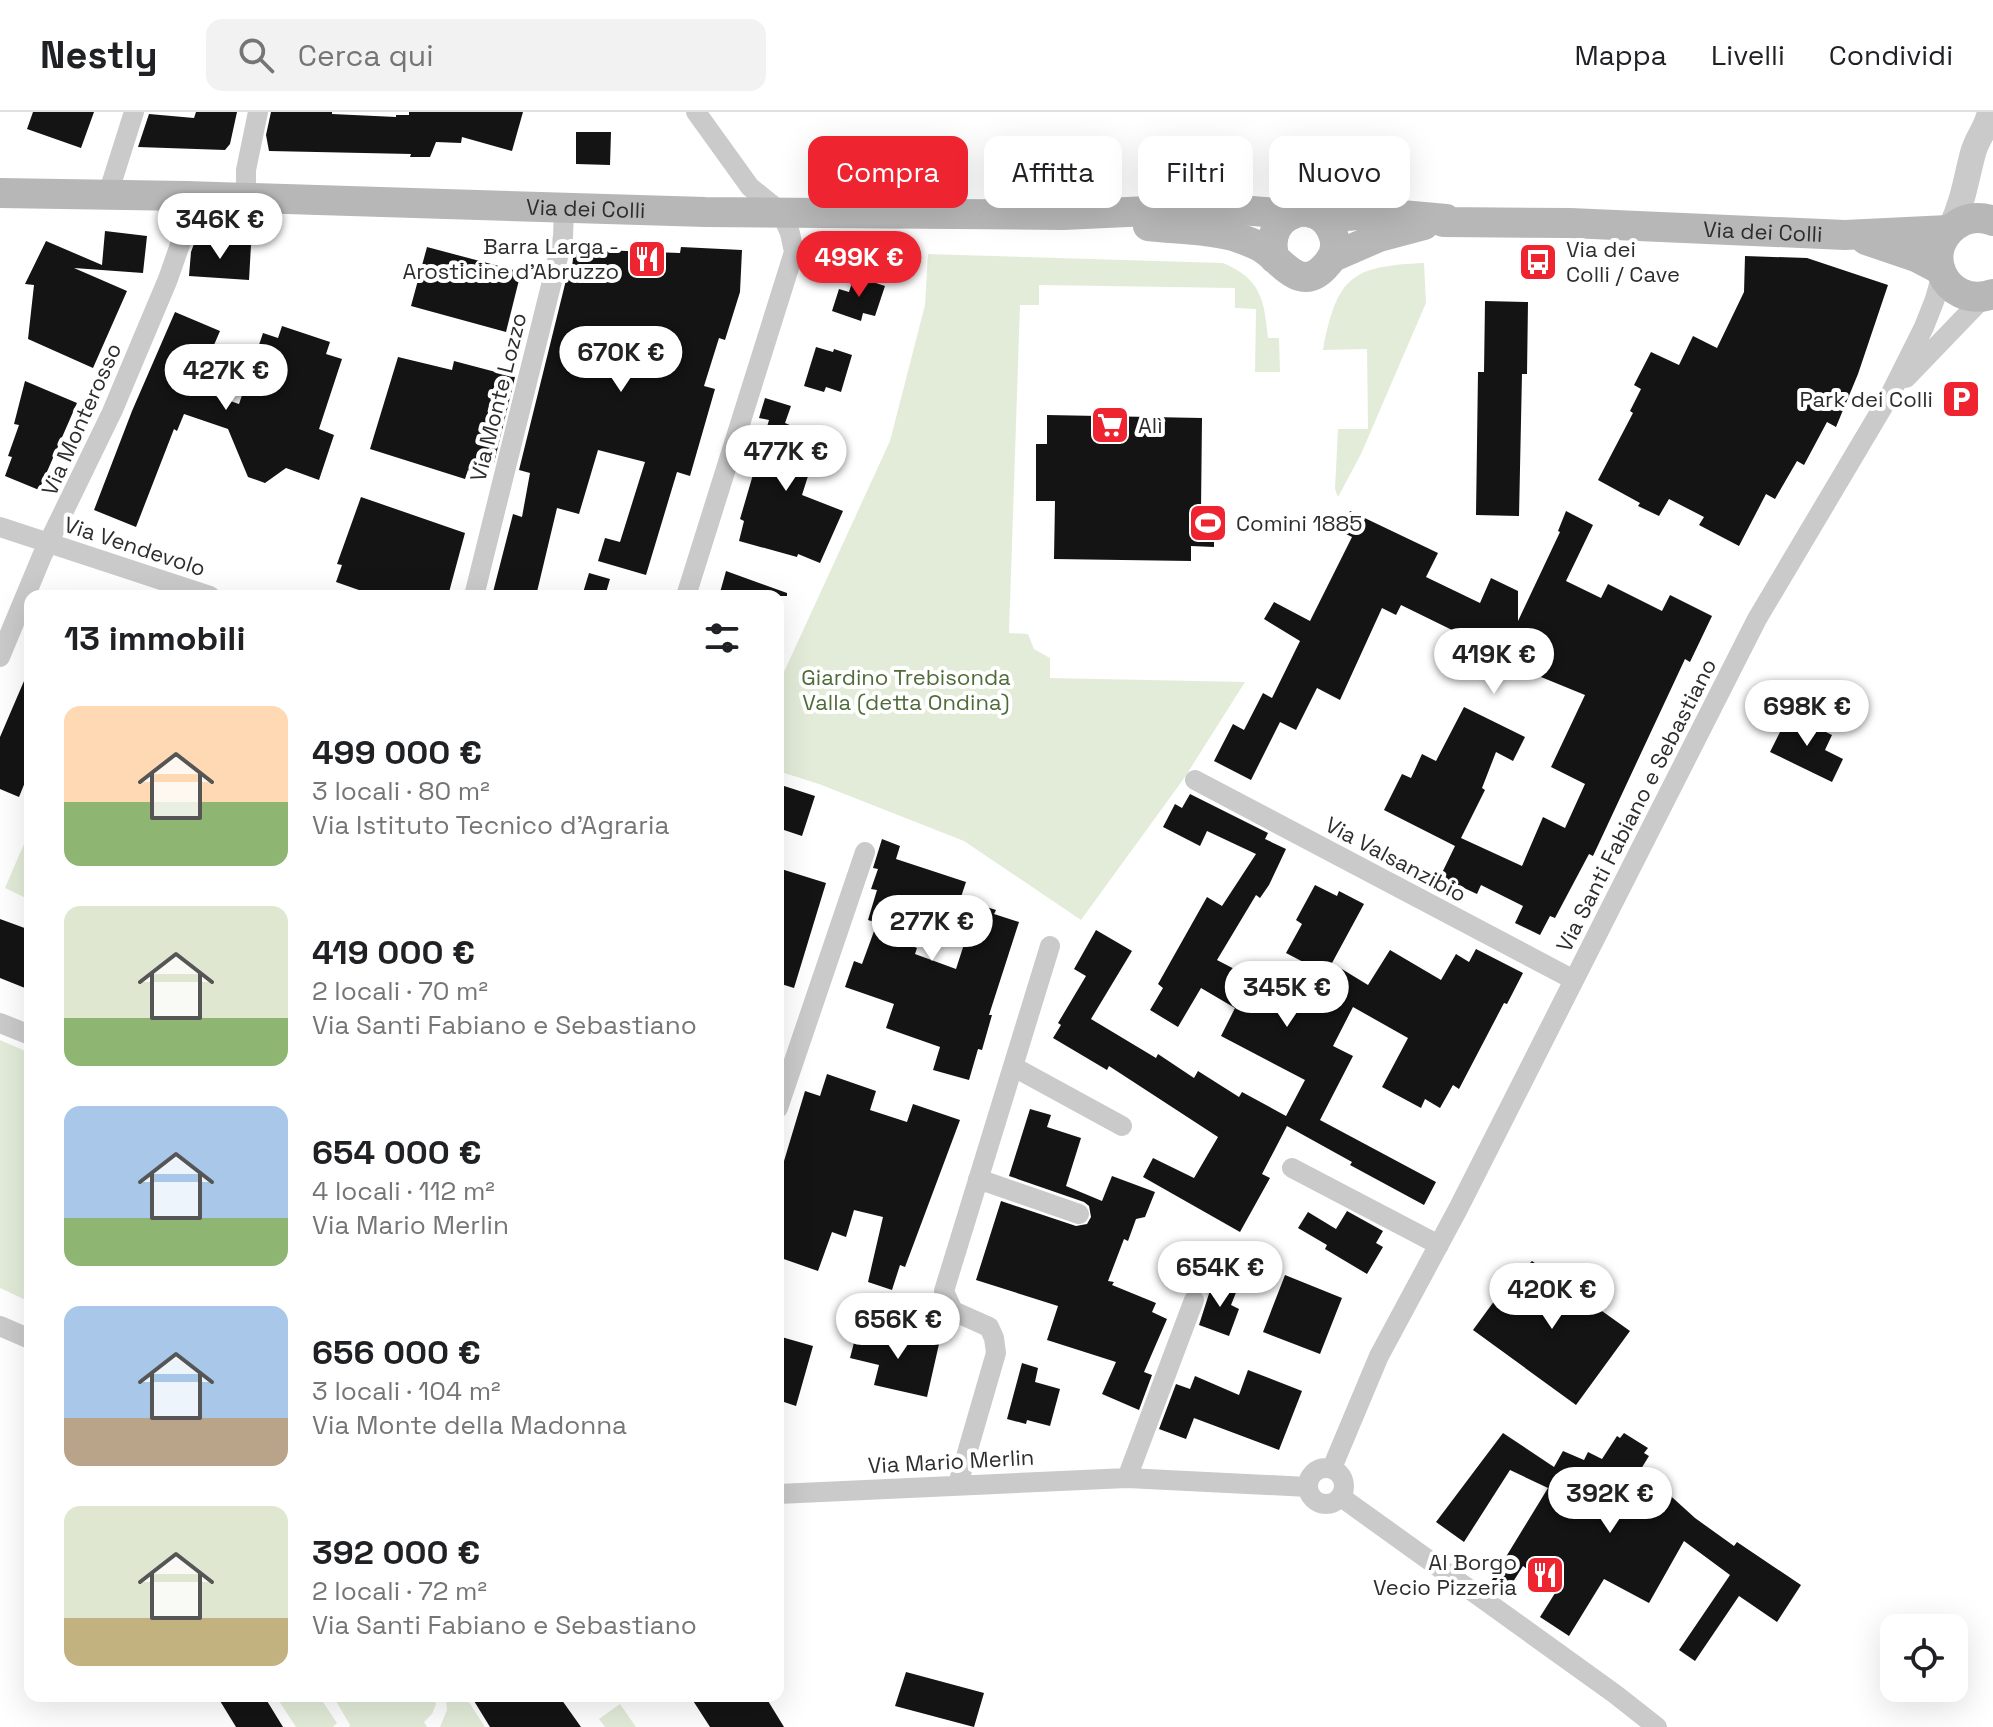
<!DOCTYPE html>
<html lang="it">
<meta charset="utf-8">
<style>
body{margin:0;font-family:"Space Grotesk",sans-serif;background:#f2f2f2;color:#202124;height:100vh;display:flex;flex-direction:column;font-size:30px;white-space:nowrap}
*{box-sizing:border-box;margin:0}
p{font-size:26px;color:#757577}
.icon{flex:none;width:44px;height:44px;fill:none;stroke:currentColor;stroke-width:2;stroke-linecap:round;stroke-linejoin:round}
.map{position:relative;flex:1;overflow:hidden}
.details{position:absolute;left:24px;top:478px;width:760px;height:1112px;display:flex;flex-direction:column;background:#fff;border-radius:16px;box-shadow:0 8px 32px #0002}
.details>*{flex:none}
.top-card{position:absolute;left:808px;top:24px;width:760px;height:72px;display:flex;gap:16px}
.fabs{position:absolute;left:1880px;top:1502px;display:grid;gap:16px}
.fabs a{display:grid;place-items:center;width:88px;height:88px;border-radius:16px;background:#fff;box-shadow:0 8px 32px #0002;font-size:40px}
.price{position:absolute;translate:-50% -68px;padding:0 18px;border-radius:28px;background:#fff;color:#222;font-size:26px;line-height:52px;filter:drop-shadow(0 2px 4px #0008)}
.price::after{content:'';position:absolute;left:50%;top:48px;width:24px;height:18px;margin-left:-12px;background:inherit;clip-path:polygon(0 0,100% 0,50% 100%)}
.price.active{background:#ef2431;color:#fff}
ul{padding:0;list-style:none}
li{display:flex;align-items:center;gap:24px;height:200px;padding:0 40px}
li span{display:grid;place-items:center;flex:none;width:224px;height:160px;border-radius:16px;color:#555}
li>.icon{margin-inline-start:auto}
span .icon{width:96px;height:96px;fill:#fffc;stroke-width:1}
li b{font-size:34px}
h2{display:flex;justify-content:space-between;align-items:center;height:96px;padding:0 40px;font-size:34px}
.chip{padding:0 28px;border-radius:16px;background:#fff;box-shadow:0 8px 32px #0002;font-size:28px;line-height:72px}
.chip.active{background:#ef2431;color:#fff}
header{display:flex;align-items:center;gap:48px;box-sizing:border-box;height:112px;padding:0 40px;background:#fff;border-bottom:2px solid #e0e0e0}
header strong{font-size:38px}
nav{display:flex;gap:44px;margin-inline-start:auto;font-size:28px}
.search{width:560px;height:72px;background:#f2f2f2;display:flex;align-items:center;gap:20px;box-sizing:border-box;padding:0 28px;border-radius:16px;color:#757577;font-size:30px}
.map>svg:first-child{display:block}
.green{fill:#e3ecd9}
.building{fill:#141414}
.lines{fill:none;stroke-linecap:round;stroke-linejoin:round}
.minor{stroke:#cacaca;stroke-width:20}
.tertiary{stroke:#cacaca;stroke-width:26}
.secondary{stroke:#b7b7b7;stroke-width:30}
.labels{text-anchor:middle;stroke-width:8;stroke-linejoin:round;paint-order:stroke}
.street-label{font-size:22px;fill:#2d2d2d;stroke:#fff}
.poi-label{font-size:22px;fill:#2d2d2d;stroke:#fff;text-anchor:end}
.park-label{font-size:22px;fill:#4f6b38;stroke:#fff}
</style>
<header>
<strong>Nestly</strong>
<div class="search"><svg class="icon" aria-label="search" viewBox="0 0 24 24"><circle cx="10" cy="10" r="6"/><path d="M15 15l6 6"/></svg>Cerca qui</div>
<nav><a>Mappa</a><a>Livelli</a><a>Condividi</a></nav>
</header>
<div class="map">
<svg width="1993" height="1615" viewBox="0 0 1993 1615">
<rect width="100%" height="100%" fill="#fff"/>
<path class="green" d="M928,142L1223,151C1261,167 1264,187 1268,226H1279L1280,260H1255L1256,197L1235,196V176L1039,173V193H1020L1009,521L1028,522L1034,537L1050,546V566L1245,570L1185,665L1081,808L964,729L819,672L778,659V573L890,329L925,193Z
M1424,151L1426,191L1361,342L1338,385L1335,377L1338,317H1368L1367,237L1323,238C1337,165 1351,154 1424,151Z
M30,718V788L5,776Z
M0,928L30,941V1190L0,1176Z
M281,1584C294,1584 307,1588 319,1584L337,1611L333,1615H296L277,1586Z
M333,1584H433L436,1592L432,1602L424,1610L427,1615H349L350,1613Z
M455,1584H465L485,1615H440L447,1598L446,1589Z
M620,1592L636,1615H605L599,1607Z"/>
<path class="building" d="M33,0H94L81,36L27,17Z
M196,0H237L230,32L225,38L138,35L149,2L194,6Z
M271,0H332V2L396,5V3H409V0H523L512,39L462,25L461,31L436,30L430,45H410L411,42L269,39L266,23Z
M576,20H611L610,53L576,52Z
M105,119L147,124L143,161L74,156L127,179L93,256L28,227L34,173L25,172L46,129L102,153Z
M195,129L251,133L249,168L189,164L191,140Z
M900,133L912,138L913,150L909,155L895,161L889,146L891,140Z
M427,135L521,160L506,220L411,194Z
M681,135L742,138L740,180L725,228L719,226L704,274L715,277L690,364L677,360L646,463L598,449L605,426L620,430L645,350L598,338L579,402L557,396L536,484H492L513,402L522,405L530,361L519,358L569,156H572L574,137L680,141Z
M1745,144L1807,146L1888,173L1858,262L1836,315L1827,310L1804,353L1797,349L1775,387L1766,382L1739,434L1699,413L1704,405L1669,387L1659,404L1638,394L1640,391L1598,368L1633,301L1630,299L1641,277L1634,273L1651,240L1679,253L1693,224L1717,236L1744,180Z
M854,164L885,174L875,204L863,201L861,209L832,199L839,177L849,180Z
M1485,189L1528,190L1527,262H1522L1519,404L1476,403L1478,260H1484Z
M175,200L220,219L195,277L239,292L263,221L278,226L282,214L330,230L326,242L342,247L319,317L334,323L319,368L286,356L265,371L248,365L228,317L184,302L177,319L174,317L136,415L94,398L132,299Z
M816,235L833,240L834,237L852,243L841,280L826,275L824,280L804,274Z
M398,245L452,258L454,249L515,265L494,351L484,348L480,362L468,358L465,367L370,337Z
M25,269L77,291L39,378L5,364L12,345L8,344L19,313L14,312Z
M765,286L791,294L785,311L820,326L802,383L843,399L820,451L798,442L797,445L739,429L744,409L740,407L769,308L759,306Z
M1047,303L1202,306L1201,398H1214V435L1191,434V449L1054,447L1055,389H1036V332H1047Z
M361,385L465,421L448,484H376L336,470L342,453L337,452Z
M1350,399L1438,441L1426,465L1480,491L1491,466L1518,479V509L1560,420L1558,419L1566,399L1593,413L1566,469L1601,486L1608,472L1662,499L1670,483L1712,504L1690,550L1685,547L1593,744L1589,742L1555,806L1550,804L1540,823L1515,811L1523,794L1481,773L1477,782L1440,765L1455,734L1384,698L1402,662L1411,666L1422,642L1436,649L1464,595L1525,625L1513,649L1496,640L1482,676L1485,678L1461,726L1522,754L1543,705L1565,716L1585,672L1551,655L1585,583L1541,565L1542,562L1401,493L1396,503L1382,496L1340,588L1317,576L1296,618L1280,610L1251,668L1214,649L1233,612L1244,618L1263,581L1272,586L1300,529L1264,507L1274,490L1310,509L1352,425L1340,419Z
M726,459L787,481V484H719Z
M589,461L610,467L605,484H582Z
M30,555V658L19,685L0,677V625Z
M1789,602L1832,623L1825,638L1843,647L1832,670L1770,640Z
M778,672L815,684L802,724L778,716Z
M1190,682L1268,721L1265,727L1286,737L1269,773L1260,786L1256,783L1217,848L1292,887L1309,853L1286,841L1302,812L1296,808L1315,773L1337,784L1339,779L1364,792L1332,851L1368,873L1390,838L1441,868L1456,842L1469,850L1476,837L1523,861L1507,892L1504,891L1459,977L1453,973L1440,996L1425,987L1421,996L1382,975L1408,926L1353,895L1333,934L1353,944L1320,1008L1436,1070L1424,1093L1350,1053L1352,1050L1287,1014L1262,1062L1270,1066L1240,1120L1143,1065L1153,1046L1194,1066L1218,1025L1109,954L1107,958L1053,926L1061,913L1058,911L1086,864L1074,857L1096,818L1132,839L1091,907L1156,946L1158,942L1194,966L1198,959L1239,985L1242,980L1286,1004L1305,968L1221,924L1235,896L1201,876L1178,915L1150,898L1163,876L1158,872L1207,785L1222,794L1256,742L1207,719L1200,734L1163,715L1175,692L1182,696Z
M882,727L900,734L896,747L966,770L955,803L923,793L910,833L917,836L915,842L956,857L977,792L996,798L994,802L1019,810L989,903H992L982,938L978,937L969,968L933,958L940,935L886,916L894,892L845,875L854,849L862,852L877,811L868,808L877,778L871,777L878,757L873,756Z
M778,756L826,771L794,876L778,871Z
M0,807L30,818V878L0,866Z
M827,962L876,979L870,998L907,1010L913,992L960,1008L905,1155L900,1153L892,1178L868,1170L883,1105L854,1098L846,1125L832,1120L818,1159L778,1145V1069L805,979L820,984Z
M1030,997L1051,1003L1047,1015L1081,1026L1066,1074L1102,1089L1112,1064L1155,1080L1145,1105L1136,1107L1128,1129L1124,1127L1108,1169L1114,1170L1112,1173L1156,1191L1152,1200L1167,1207L1144,1260L1152,1263L1139,1298L1102,1282L1116,1250L1047,1228L1058,1194L976,1168L1001,1089L1076,1114L1087,1112L1091,1105L1089,1094L1084,1090L1009,1064Z
M1347,1099L1383,1119L1376,1131L1383,1135L1367,1162L1325,1137L1327,1133L1298,1116L1308,1100L1336,1117Z
M1532,1149L1630,1219L1576,1293L1473,1218L1522,1151L1527,1154Z
M1285,1163L1342,1186L1320,1242L1263,1220Z
M1213,1169L1237,1178L1231,1193L1239,1197L1229,1224L1199,1213Z
M857,1219L885,1226L887,1219L939,1232L927,1285L874,1273L879,1253L850,1246Z
M778,1224L813,1234L796,1294L778,1288Z
M1022,1251L1038,1256L1035,1270L1060,1277L1050,1314L1027,1308L1026,1312L1007,1307Z
M1248,1258L1302,1279L1279,1338L1194,1306L1186,1327L1159,1317L1176,1272L1190,1277L1195,1264L1239,1283Z
M1503,1321L1554,1355L1563,1339L1584,1348L1588,1340L1602,1347L1617,1324L1620,1326L1624,1321L1648,1336L1644,1341L1649,1344L1641,1357L1695,1406L1734,1434L1737,1430L1801,1473L1777,1510L1739,1484L1695,1549L1679,1538L1730,1463L1684,1429L1649,1491L1604,1467L1569,1524L1540,1505L1557,1478L1523,1454L1506,1481L1490,1471L1548,1376L1510,1358L1464,1430L1436,1410Z
M906,1560L984,1581L974,1615L895,1594Z
M217,1584H264L283,1615H236Z
M471,1584H559L581,1615H490Z
M690,1584H765L784,1615H710Z"/>
<g class="lines">
<path class="minor" d="M108,82L134,0
M246,86V58L258,0
M1906,266L1983,186
M0,415L210,484
M474,484L563,125L564,97
M686,484L794,140L790,121L781,100L750,75L696,0
M0,545L42,444L112,300L168,167L183,124L186,84
M1195,668L1574,868
M0,911L30,923
M1014,955L1122,1014
M778,996L865,740
M1292,1056L1439,1133
M978,1067L1079,1102
M0,1214L30,1227
M1308 1374a18 18 0 1 1 36 0a18 18 0 1 1-36 0Z
M1332,1356L1379,1244L1458,1097L1757,507L1890,283L1924,215L1935,187L1942,162
M1127,1366L1194,1188
M958,1372L996,1241L994,1226L989,1215L953,1199L944,1179L1050,834
M778,1382L1127,1366L1308,1375
M1341,1385L1615,1582L1657,1615"/>
<path class="tertiary" d="M1951,115C1963,91 1966,67 1973,41C1977,26 1987,16 1990,0"/>
<g class="secondary">
<path id="s1" d="M0,81L186,84L705,100L1063,103L1213,96L1293,102"/>
<path id="s2" d="M1311,101L1335,105L1379,101L1446,107L1443,110L1570,111L1845,123L1948,118"/>
<path d="M1993,109C1984,105 1972,105 1963,109C1915,133 1944,199 1993,182"/>
<path d="M1148,114C1175,117 1207,117 1233,124C1242,127 1254,131 1262,136C1282,148 1301,185 1328,151C1335,143 1337,132 1333,122C1319,81 1260,101 1275,147"/>
<path d="M1866,128L1916,145L1939,157"/>
<path d="M1333,145L1379,125L1424,113"/>
</g>
</g>
<defs>
<symbol id="restaurant-square" viewBox="-11 -11 22 22"><rect x="-9" y="-9" width="18" height="18" rx="4" fill="#ef2431" stroke="#fff"/><path d="M-5-6h1v4h1v-4h1v4h1v-4h1v5L-1.5 .5V6h-2V.5L-5-1ZM5-6V6H3V1.5H1.5Q1.5-4 5-6Z" fill="#fff"/></symbol>
<symbol id="bus-square" viewBox="-11 -11 22 22"><rect x="-9" y="-9" width="18" height="18" rx="4" fill="#ef2431" stroke="#fff"/><path d="M-5-6H5V4H4V6H2V4H-2V6H-4V4H-5ZM-3.5-4V0h7V-4ZM-3.5 1.2v1.5H-2V1.2ZM2 1.2v1.5H3.5V1.2Z" fill="#fff"/></symbol>
<symbol id="parking-square" viewBox="-11 -11 22 22"><rect x="-9" y="-9" width="18" height="18" rx="4" fill="#ef2431" stroke="#fff"/><path d="M-3.5-5.5H1a3.5 3.5 0 0 1 0 7H-1V5.5H-3.5ZM-1-3.4V-.6H.8a1.4 1.4 0 0 0 0-2.8Z" fill="#fff"/></symbol>
<symbol id="supermarket-square" viewBox="-11 -11 22 22"><rect x="-9" y="-9" width="18" height="18" rx="4" fill="#ef2431" stroke="#fff"/><path d="M-6-5.5h2.5l.6 2H6L4.5 2H-2.5L-4.4-4H-6ZM-1.5 3.2a1.3 1.3 0 1 0 .1 0ZM3 3.2a1.3 1.3 0 1 0 .1 0Z" fill="#fff"/></symbol>
<symbol id="stadium-square" viewBox="-11 -11 22 22"><rect x="-9" y="-9" width="18" height="18" rx="4" fill="#ef2431" stroke="#fff"/><path d="M0-5a6.5 5 0 1 0 0 10a6.5 5 0 1 0 0-10ZM-3.5-1.8h7v3.6h-7Z" fill="#fff"/></symbol>
</defs>
<g fill-rule="evenodd">
<use href="#restaurant-square" x="625" y="125" width="44" height="44"/>
<use href="#bus-square" x="1516" y="128" width="44" height="44"/>
<use href="#parking-square" x="1939" y="265" width="44" height="44"/>
<use href="#supermarket-square" x="1088" y="291" width="44" height="44"/>
<use href="#stadium-square" x="1186" y="389" width="44" height="44"/>
<use href="#restaurant-square" x="1523" y="1441" width="44" height="44"/>
</g>
<g class="labels">
<g class="street-label">
<text dy="8" stroke="none"><textPath href="#s1" startOffset="586">Via dei Colli</textPath></text>
<text dy="8" stroke="none"><textPath href="#s2" startOffset="460">Via dei Colli</textPath></text>
<text transform="translate(498 285) rotate(-76)" y="8">Via Monte Lozzo</text>
<text transform="translate(81 307) rotate(-66)" y="8">Via Monterosso</text>
<text transform="translate(135 434) rotate(18)" y="8">Via Vendevolo</text>
<text transform="translate(1636 693) rotate(-63)" y="8">Via Santi Fabiano e Sebastiano</text>
<text transform="translate(1396 747) rotate(28)" y="8">Via Valsanzibio</text>
<text transform="translate(951 1349) rotate(-3)" y="8">Via Mario Merlin</text>
</g>
<g class="poi-label">
<text x="619" y="142">Barra Larga -<tspan x="619" dy="25">Arosticine d'Abruzzo</tspan></text>
<text x="1566" y="145" text-anchor="start">Via dei<tspan x="1566" dy="25">Colli / Cave</tspan></text>
<text x="1933" y="295">Park dei Colli</text>
<text x="1138" y="321" text-anchor="start">Alì</text>
<text x="1236" y="419" text-anchor="start">Comini 1885</text>
<text x="1517" y="1458">Al Borgo<tspan x="1517" dy="25">Vecio Pizzeria</tspan></text>
</g>
<g class="park-label">
<text x="906" y="573">Giardino Trebisonda<tspan x="906" dy="25">Valla (detta Ondina)</tspan></text>
</g>
</g>
</svg>
<div class="fabs">
<a><svg class="icon" aria-label="locate" viewBox="0 0 24 24"><circle cx="12" cy="12" r="6"/><path d="M12 2v4M12 18v4M2 12h4M18 12h4"/></svg></a>
</div>
<b class="price" style="left:220px;top:149px">346K €</b>
<b class="price active" style="left:859px;top:187px">499K €</b>
<b class="price" style="left:621px;top:282px">670K €</b>
<b class="price" style="left:226px;top:300px">427K €</b>
<b class="price" style="left:786px;top:381px">477K €</b>
<b class="price" style="left:1494px;top:584px">419K €</b>
<b class="price" style="left:1807px;top:636px">698K €</b>
<b class="price" style="left:932px;top:851px">277K €</b>
<b class="price" style="left:1287px;top:917px">345K €</b>
<b class="price" style="left:1220px;top:1197px">654K €</b>
<b class="price" style="left:1552px;top:1219px">420K €</b>
<b class="price" style="left:898px;top:1249px">656K €</b>
<b class="price" style="left:1610px;top:1423px">392K €</b>
<div class="top-card">
<a class="chip active">Compra</a>
<a class="chip">Affitta</a>
<a class="chip">Filtri</a>
<a class="chip">Nuovo</a>
</div>
<section class="details">
<h2>13 immobili<svg class="icon" aria-label="filters" viewBox="0 0 24 24"><path d="M4 7h16M4 17h16"/><circle cx="9" cy="7" r="2"/><circle cx="15" cy="17" r="2"/></svg></h2>
<ul>
<li><span style="background:linear-gradient(#ffd9b3 60%,#8fb573 0)"><svg class="icon" aria-label="home" viewBox="0 0 24 24"><path d="M3 11l9-7 9 7M6 9v11h12V9"/></svg></span><div><b>499 000 €</b><p>3 locali · 80 m²</p><p>Via Istituto Tecnico d'Agraria</p></div></li>
<li><span style="background:linear-gradient(#dfe7d0 70%,#8fb573 0)"><svg class="icon" aria-label="home" viewBox="0 0 24 24"><path d="M3 11l9-7 9 7M6 9v11h12V9"/></svg></span><div><b>419 000 €</b><p>2 locali · 70 m²</p><p>Via Santi Fabiano e Sebastiano</p></div></li>
<li><span style="background:linear-gradient(#a9c7e8 70%,#8fb573 0)"><svg class="icon" aria-label="home" viewBox="0 0 24 24"><path d="M3 11l9-7 9 7M6 9v11h12V9"/></svg></span><div><b>654 000 €</b><p>4 locali · 112 m²</p><p>Via Mario Merlin</p></div></li>
<li><span style="background:linear-gradient(#a9c7e8 70%,#b9a48a 0)"><svg class="icon" aria-label="home" viewBox="0 0 24 24"><path d="M3 11l9-7 9 7M6 9v11h12V9"/></svg></span><div><b>656 000 €</b><p>3 locali · 104 m²</p><p>Via Monte della Madonna</p></div></li>
<li><span style="background:linear-gradient(#dfe7d0 70%,#c2b280 0)"><svg class="icon" aria-label="home" viewBox="0 0 24 24"><path d="M3 11l9-7 9 7M6 9v11h12V9"/></svg></span><div><b>392 000 €</b><p>2 locali · 72 m²</p><p>Via Santi Fabiano e Sebastiano</p></div></li>
</ul>
</section>
</div>
